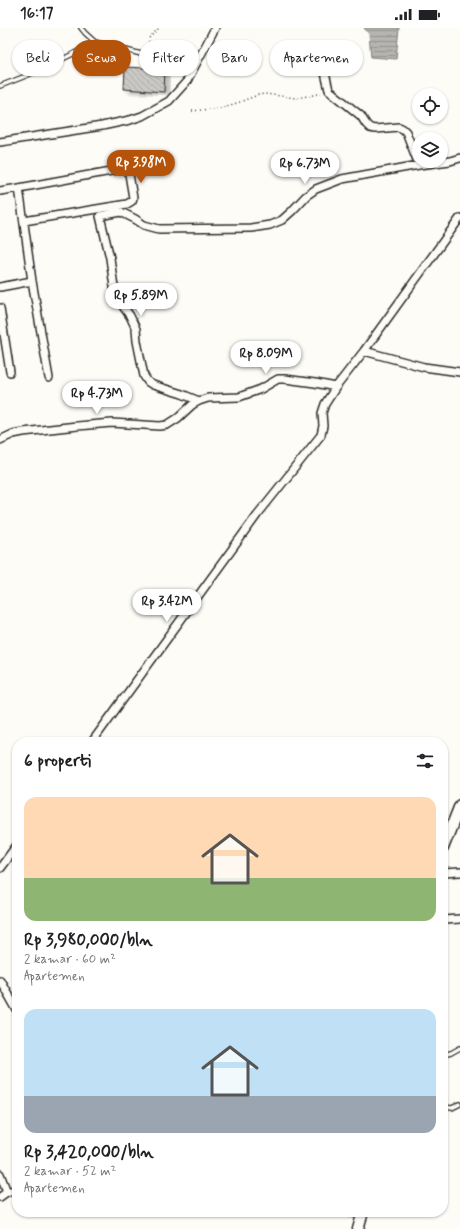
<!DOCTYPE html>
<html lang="id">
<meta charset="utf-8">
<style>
body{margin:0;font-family:Mynerve,sans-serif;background:#f6f6f6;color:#202124;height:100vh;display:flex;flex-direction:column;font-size:15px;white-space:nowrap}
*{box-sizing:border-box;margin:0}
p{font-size:13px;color:#757577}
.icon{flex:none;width:22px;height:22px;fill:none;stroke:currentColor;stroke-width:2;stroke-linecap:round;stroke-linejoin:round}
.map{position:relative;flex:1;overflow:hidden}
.side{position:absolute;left:12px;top:709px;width:436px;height:480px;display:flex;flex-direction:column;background:#fff;border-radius:16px;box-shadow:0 1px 3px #0004}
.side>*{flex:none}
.banner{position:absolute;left:12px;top:12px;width:436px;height:36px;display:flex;gap:8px}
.tools{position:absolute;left:412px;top:60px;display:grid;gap:8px}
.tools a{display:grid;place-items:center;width:36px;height:36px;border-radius:50%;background:#fff;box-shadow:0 1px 3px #0004;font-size:20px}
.price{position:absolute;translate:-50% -34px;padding:0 9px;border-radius:14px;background:#fff;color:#222;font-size:13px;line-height:26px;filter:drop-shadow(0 1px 2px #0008)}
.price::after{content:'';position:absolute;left:50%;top:24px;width:12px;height:9px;margin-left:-6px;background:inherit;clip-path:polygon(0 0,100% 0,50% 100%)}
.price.current{background:#b45309;color:#fff}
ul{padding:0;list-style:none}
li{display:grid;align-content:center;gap:8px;height:212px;padding:0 12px}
li span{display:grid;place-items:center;height:124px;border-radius:12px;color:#555}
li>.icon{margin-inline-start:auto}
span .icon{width:72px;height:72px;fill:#fffc;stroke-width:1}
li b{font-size:17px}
h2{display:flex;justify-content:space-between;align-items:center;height:48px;padding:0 12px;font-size:17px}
.tag{padding:0 14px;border-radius:18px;background:#fff;box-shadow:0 1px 3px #0004;font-size:14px;line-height:36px}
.tag.current{background:#b45309;color:#fff}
.status{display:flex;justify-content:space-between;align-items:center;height:28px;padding:0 20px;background:#fff;direction:ltr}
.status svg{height:11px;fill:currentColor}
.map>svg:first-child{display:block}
.water{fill:url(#water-rules);stroke:#7e7d7b}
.building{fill:url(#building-back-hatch);stroke:#2b2b2b;filter:url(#shadow)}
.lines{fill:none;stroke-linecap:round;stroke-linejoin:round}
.service-casing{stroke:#2b2b2b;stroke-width:6}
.minor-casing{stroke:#2b2b2b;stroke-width:10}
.secondary-casing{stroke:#2b2b2b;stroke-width:13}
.path{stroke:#2b2b2b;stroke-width:1.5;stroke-dasharray:1 3;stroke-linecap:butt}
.service{stroke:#fdfcf7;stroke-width:3.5}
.minor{stroke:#fdfcf7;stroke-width:7}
.secondary{stroke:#fdfcf7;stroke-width:10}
</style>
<div class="status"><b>16:17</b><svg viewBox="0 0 49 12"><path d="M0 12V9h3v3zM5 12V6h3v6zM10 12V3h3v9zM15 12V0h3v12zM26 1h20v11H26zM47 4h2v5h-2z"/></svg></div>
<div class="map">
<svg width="460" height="1201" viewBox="0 0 460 1201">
<defs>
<pattern id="water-rules" width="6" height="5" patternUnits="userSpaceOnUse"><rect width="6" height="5" fill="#b5b4b1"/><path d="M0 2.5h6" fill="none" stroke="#939390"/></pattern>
<pattern id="building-back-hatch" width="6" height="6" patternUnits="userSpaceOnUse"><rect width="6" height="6" fill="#c9c8c4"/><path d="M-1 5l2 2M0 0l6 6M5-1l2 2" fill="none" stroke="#adaca9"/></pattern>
<filter id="shadow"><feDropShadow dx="4.5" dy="2.5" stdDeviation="2" flood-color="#0004"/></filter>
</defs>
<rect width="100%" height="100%" fill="#fdfcf7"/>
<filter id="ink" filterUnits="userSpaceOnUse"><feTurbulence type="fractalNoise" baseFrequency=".025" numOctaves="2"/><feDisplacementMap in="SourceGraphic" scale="8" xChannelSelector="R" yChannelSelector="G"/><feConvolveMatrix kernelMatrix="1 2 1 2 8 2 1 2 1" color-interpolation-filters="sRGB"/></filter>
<g filter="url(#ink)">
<path class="water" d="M364,0H399L396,31L371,29L369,6Z"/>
<path class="building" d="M125,39L165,41L164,64L124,61Z"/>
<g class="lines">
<defs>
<path id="service" d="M81,0L85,5L95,14L149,28L158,32
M0,58C33,46 65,31 95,14
M443,1027L451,1025L460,1020
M443,1079L452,1080L460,1076
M334,1184L361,1188"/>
<path id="minor" d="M338,29L325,45L329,62L361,88L366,96L370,100L375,101L399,99L403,101L406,104L419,137
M0,114L102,98L130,92L142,88L169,73L187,53L215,0
M19,160L122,141L128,143L129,146L133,170L132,173L127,176L24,193
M0,163L19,160L32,253L49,350
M0,259L32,253
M0,280L10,344
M364,323L424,339L460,344
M199,373L182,366L153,357L148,354L144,348L137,313L136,301L130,288L117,270L114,259L110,230L100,188L121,184L135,191L144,197L159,201L251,200L270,197L282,192L292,183L306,168L316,161L342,151L419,137L450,133L460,130
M0,412L13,406L23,404L77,398L112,395L160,398L167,397L178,390L192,377L199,373L208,370L239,369L261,361L278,351H285L315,355L336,359
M92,714L257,487L321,407L323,398L322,385L325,376L336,359L364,323L460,190
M0,840L17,817
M443,845L460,844
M443,892L460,891
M0,952L17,982
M0,1146L7,1164
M0,1169L7,1164L17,1161"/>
<path id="secondary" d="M443,820L460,777
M358,1201L363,1184"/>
</defs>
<use href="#service" class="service-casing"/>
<use href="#minor" class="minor-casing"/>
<use href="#secondary" class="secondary-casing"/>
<path class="path" d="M149,22V10L159,0
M192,83L220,80L237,75L258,67L265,66L296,70L314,67L321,65"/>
<use href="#service" class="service"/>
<use href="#minor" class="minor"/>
<use href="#secondary" class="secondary"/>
</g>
</g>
</svg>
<div class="tools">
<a><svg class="icon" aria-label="locate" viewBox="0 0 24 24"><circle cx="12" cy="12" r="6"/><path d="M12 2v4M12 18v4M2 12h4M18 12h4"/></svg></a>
<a><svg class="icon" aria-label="layers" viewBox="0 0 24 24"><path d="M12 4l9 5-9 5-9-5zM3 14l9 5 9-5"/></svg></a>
</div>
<b class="price current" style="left:141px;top:156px">Rp 3.98M</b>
<b class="price" style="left:305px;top:157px">Rp 6.73M</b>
<b class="price" style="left:141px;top:289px">Rp 5.89M</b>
<b class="price" style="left:266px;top:347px">Rp 8.09M</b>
<b class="price" style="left:97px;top:387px">Rp 4.73M</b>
<b class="price" style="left:167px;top:595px">Rp 3.42M</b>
<div class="banner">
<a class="tag">Beli</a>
<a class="tag current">Sewa</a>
<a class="tag">Filter</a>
<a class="tag">Baru</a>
<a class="tag">Apartemen</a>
</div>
<section class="side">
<h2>6 properti<svg class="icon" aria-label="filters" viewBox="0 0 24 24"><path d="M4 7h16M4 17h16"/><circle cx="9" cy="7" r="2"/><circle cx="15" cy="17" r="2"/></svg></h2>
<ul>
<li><span style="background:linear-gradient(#ffd9b3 65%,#8fb573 0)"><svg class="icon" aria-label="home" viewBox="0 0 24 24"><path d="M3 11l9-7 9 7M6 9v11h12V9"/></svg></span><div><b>Rp 3,980,000/bln</b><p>2 kamar · 60 m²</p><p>Apartemen</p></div></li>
<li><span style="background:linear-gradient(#bfe0f5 70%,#9aa5b1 0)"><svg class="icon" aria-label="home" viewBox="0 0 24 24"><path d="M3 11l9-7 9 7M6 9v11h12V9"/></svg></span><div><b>Rp 3,420,000/bln</b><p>2 kamar · 52 m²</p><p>Apartemen</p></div></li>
</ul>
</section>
</div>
